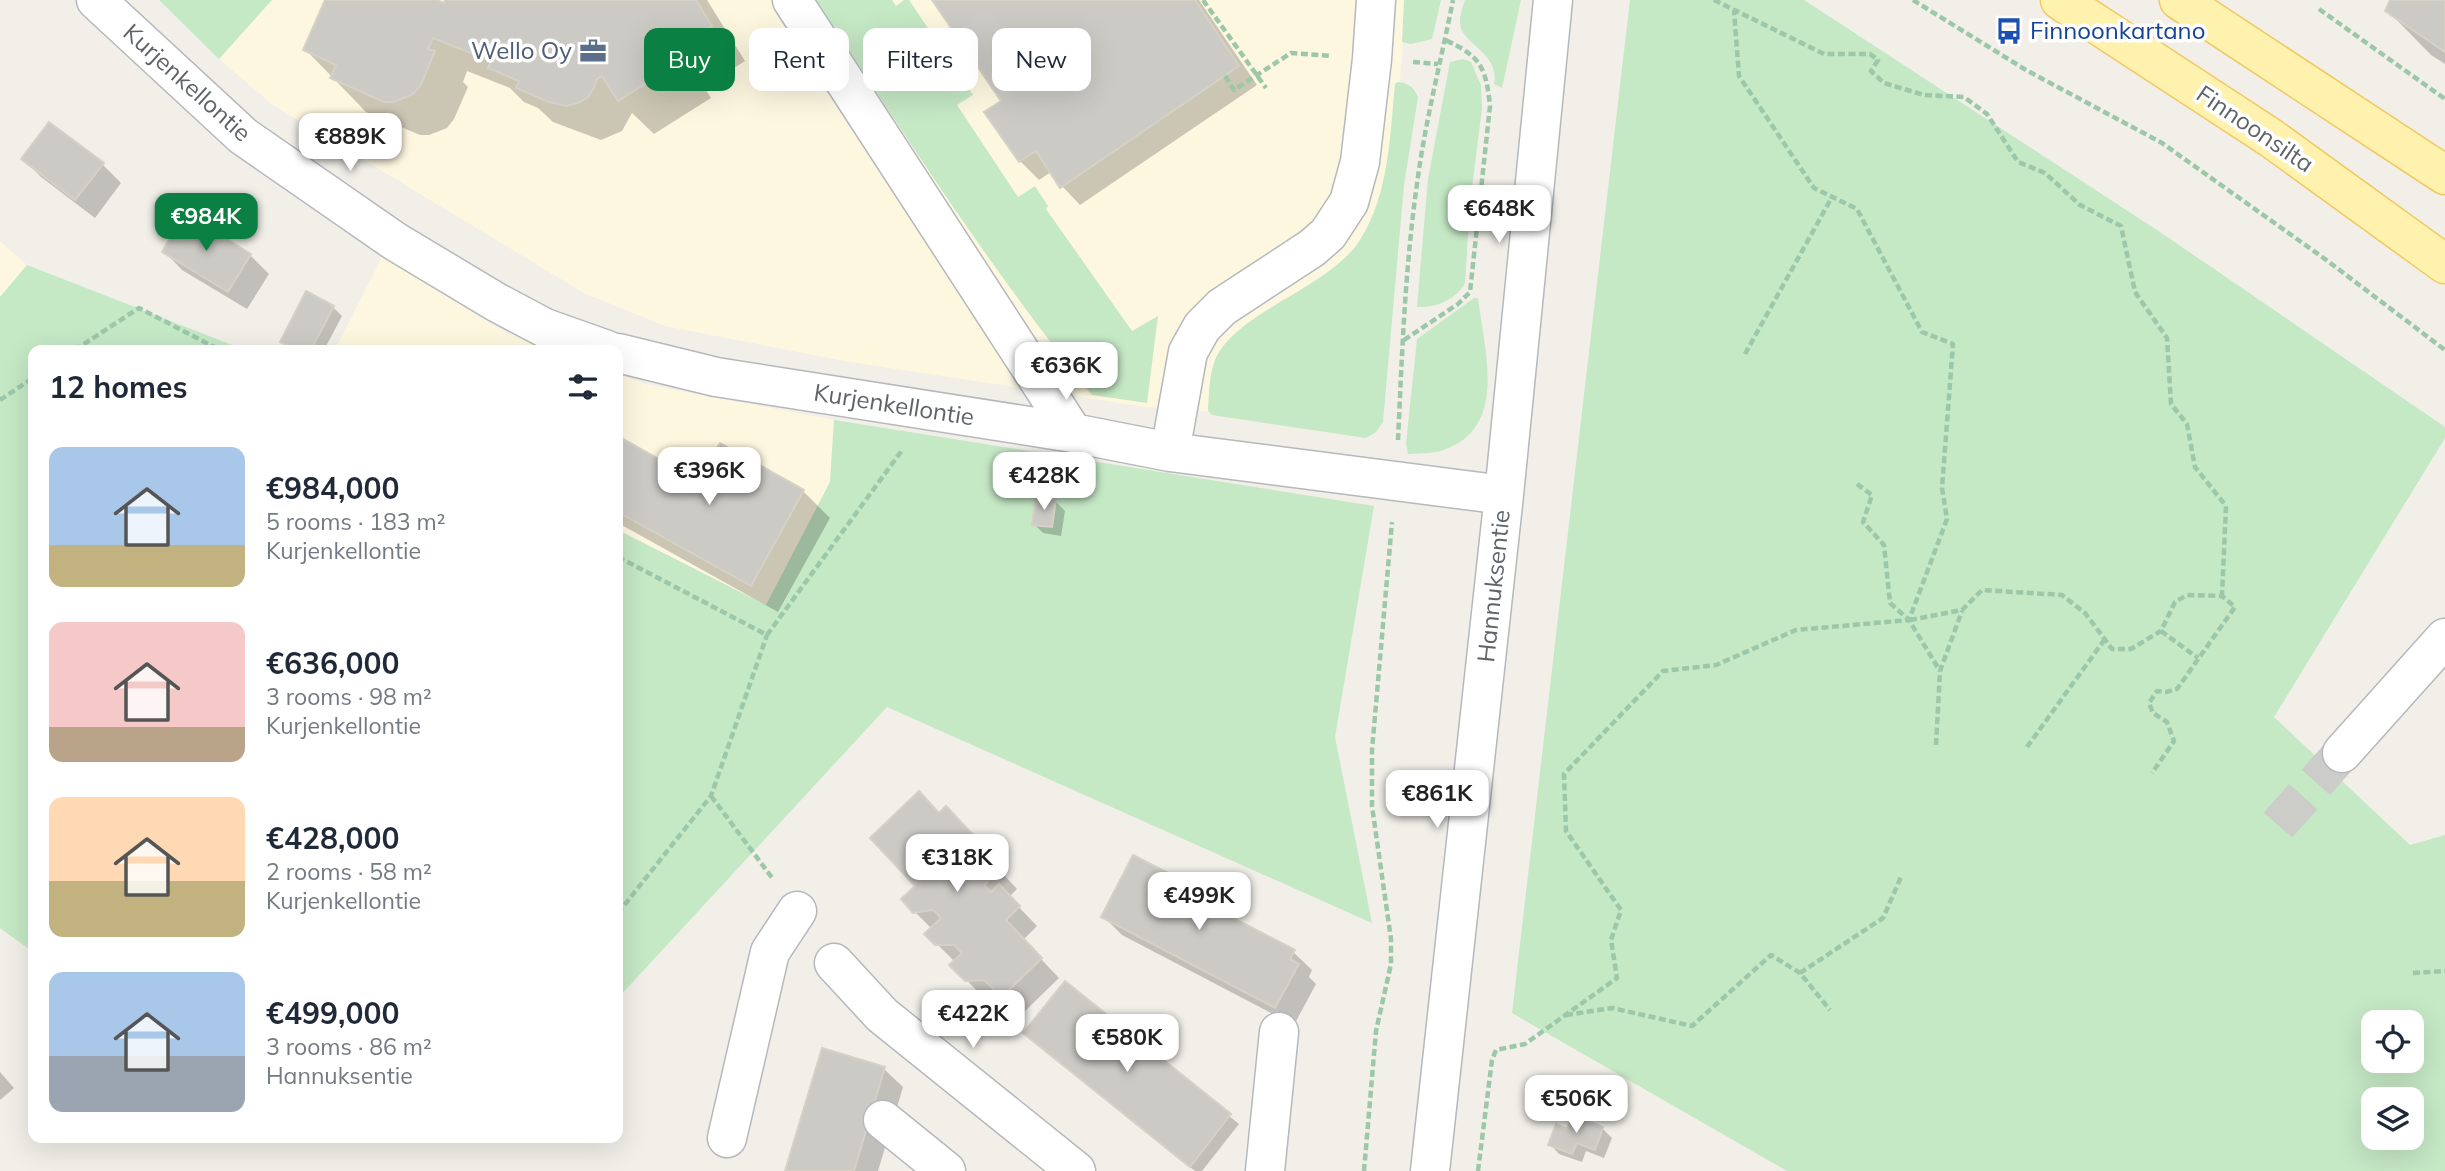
<!DOCTYPE html>
<meta charset="utf-8">
<style>
body{margin:0;font-family:Mulish,sans-serif;background:#f6f6f7;color:#1f2937;height:100vh;display:flex;flex-direction:column;font-size:26px;white-space:nowrap}
*{box-sizing:border-box;margin:0}
p{font-size:23px;color:#747a83}
.icon{flex:none;width:38px;height:38px;fill:none;stroke:currentColor;stroke-width:2;stroke-linecap:round;stroke-linejoin:round}
.map{position:relative;flex:1;overflow:hidden}
.side{position:absolute;left:28px;top:345px;width:595px;height:798px;display:flex;flex-direction:column;background:#fff;border-radius:14px;box-shadow:0 7px 28px #0002}
.side>*{flex:none}
.hud{position:absolute;left:644px;top:28px;width:665px;height:63px;display:flex;gap:14px}
.buttons{position:absolute;left:2361px;top:1010px;display:grid;gap:14px}
.buttons a{display:grid;place-items:center;width:63px;height:63px;border-radius:14px;background:#fff;box-shadow:0 7px 28px #0002;font-size:35px}
.price{position:absolute;translate:-50% -60px;padding:0 16px;border-radius:14px;background:#fff;color:#222;font-size:23px;line-height:46px;filter:drop-shadow(0 2px 4px #0008)}
.price::after{content:'';position:absolute;left:50%;top:42px;width:21px;height:16px;margin-left:-10px;background:inherit;clip-path:polygon(0 0,100% 0,50% 100%)}
.price.active{background:#0b8043;color:#fff}
ul{padding:0;list-style:none}
li{display:flex;align-items:center;gap:21px;height:175px;padding:0 21px}
li span{display:grid;place-items:center;flex:none;width:196px;height:140px;border-radius:14px;color:#555}
li>.icon{margin-inline-start:auto}
span .icon{width:84px;height:84px;fill:#fffc;stroke-width:1}
li b{font-size:30px}
h2{display:flex;justify-content:space-between;align-items:center;height:84px;padding:0 21px;font-size:30px}
.chip{padding:0 24px;border-radius:14px;background:#fff;box-shadow:0 7px 28px #0002;font-size:24px;line-height:63px}
.chip.active{background:#0b8043;color:#fff}
.map>svg:first-child{display:block}
.commercial{fill:#fef7e0}
.green{fill:#c5e8c5;fill-rule:evenodd}
.shadow{fill:#0003}
.building{fill:#cccac5;stroke:#d6d1c6;stroke-width:2}
.lines{fill:none;stroke-linecap:round;stroke-linejoin:round}
.minor-tunnel{stroke:#ccccc8;stroke-width:38;stroke-dasharray:38 19;stroke-linecap:butt}
.minor-casing{stroke:#b5b8bc;stroke-width:41}
.major-casing{stroke:#f2c960;stroke-width:41}
.path{stroke:#9cc7a9;stroke-width:4.5;stroke-dasharray:7 3.5;stroke-linecap:butt}
.minor{stroke:#fff;stroke-width:38}
.major{stroke:#fff2af;stroke-width:38}
.labels{text-anchor:middle;stroke-width:7;stroke-linejoin:round;paint-order:stroke}
.transit-label{font-size:24px;fill:#164399;stroke:#fff;text-anchor:start}
.service-label{font-size:24px;fill:#4e5e75;stroke:#fff;text-anchor:end}
.street-label{font-size:24px;fill:#5f6368;stroke:#fff}
</style>
<div class="map">
<svg width="2445" height="1171" viewBox="0 0 2445 1171">
<rect width="100%" height="100%" fill="#f1efe8"/>
<path class="commercial" d="M272,0H1407L1374,373L1367,422L1146,407L844,361L665,326L584,293L273,105L219,59Z
M0,241L27,265L0,297Z
M382,257L507,333L553,350H335Z
M618,374L645,384L834,420L830,482L766,605L618,530Z"/>
<path class="green" d="M159,0H272L219,59Z
M816,0H892L896,6L904,0H909L973,95L957,105L1018,197L1035,186L1048,206L1046,209L1132,331L1158,316L1147,403L1092,395C991,270 904,134 816,0Z
M1404,0H1441L1432,39L1411,44L1402,42Z
M1465,0H1521L1502,88L1494,84C1500,55 1466,45 1461,28C1458,19 1462,9 1465,0Z
M1630,0H1804L2160,232L2445,427V438L2274,717L2410,845L2445,835V1171H1787L1512,1013ZM2373,1022H2412V1060H2373ZM2373,1099H2412V1138H2373Z
M1463,59L1471,62L1481,85L1482,108L1470,204L1465,283C1456,300 1435,308 1417,307L1428,179L1450,62Z
M1397,82C1408,83 1414,87 1418,97L1404,185L1383,422L1376,432L1366,438L1212,415L1208,411C1209,395 1209,377 1214,363C1231,313 1329,289 1360,240C1389,194 1390,136 1395,84Z
M27,265L245,350H33V952L0,928V297Z
M1474,298H1478C1484,349 1508,426 1446,449C1435,454 1421,453 1408,454L1406,444L1417,339Z
M834,420L1374,506L1335,737L1372,923L887,707L618,998V530L766,605L830,482Z"/>
<path class="shadow" d="M327,0H433L445,5L447,0H707L745,61L704,87L711,98L654,134L632,113L622,131L601,140L553,122L538,108L524,102L510,88L467,71L463,82L468,87L454,119L447,128L429,135H420L366,112L305,49Z
M935,0H1199L1257,85L1080,205L1062,186L1051,172L1039,180L1020,161L1003,102Z
M2392,0H2445V64L2431,55L2387,10Z
M49,124L103,165L121,183L95,218L41,177L23,159Z
M164,251L250,255L269,274L247,309L182,270Z
M333,307L342,316L324,350H290L282,341Z
M618,438L699,483L803,491L830,518L778,612L618,523Z
M1056,502L1065,511L1061,536L1043,533L1034,524Z
M940,815L965,827L994,858L991,861L1017,889L1009,897L1037,926L1023,940L1059,978L1021,1015L1004,998L985,999L952,965L955,962L927,934L932,929L914,911L918,886Z
M1200,892L1218,910L1293,952L1312,970L1309,977L1316,984L1294,1025L1122,935L1103,916Z
M1065,983L1239,1124L1202,1171H1195L1034,1041Z
M884,1069L903,1087L878,1171H787Z
M0,1072L14,1088L0,1100Z
M1602,1128L1612,1138L1604,1158L1586,1151L1582,1162L1559,1154L1550,1144L1568,1131Z"/>
<path class="building" d="M325,0H437L444,3L445,0H696L712,26L671,52L678,63L618,101L602,76L596,80L594,88L588,97L578,103L566,106L549,102L516,88L519,81L488,68L491,61L433,38L428,49L435,51L421,85L413,94L394,102H384L330,78L336,65L303,50Z
M932,0H1195L1239,66L1060,188L1036,151L1019,162L984,112L1001,101Z
M2390,0H2445V52L2385,11Z
M49,122L104,163L75,200L21,159Z
M185,213L251,254L228,292L162,252Z
M306,291L334,306L311,350H296L280,342Z
M618,436L698,481L720,443L804,490L751,586L618,512Z
M1036,497L1056,500L1052,527L1032,525Z
M919,791L939,813L946,806L977,839L964,850L970,857L980,847L1000,869L984,885L991,892L999,884L1020,906L1006,920L1042,958L1002,997L984,980L965,981L949,965L962,953L954,945H935L924,934L941,918L933,910L913,913L901,899L915,886L870,838Z
M1133,855L1201,890L1197,899L1295,950L1290,959L1299,964L1275,1008L1101,917Z
M1065,981L1231,1114L1190,1167L1023,1033Z
M822,1048L885,1067L854,1171H785Z
M1573,1115L1603,1127L1595,1150L1577,1143L1572,1154L1548,1145L1556,1124L1567,1129Z"/>
<g class="lines">
<path class="minor-tunnel" d="M2278,825L2342,753"/>
<defs>
<path id="minor" d="M96,0L243,136L396,242L496,302L545,328L607,350
M792,0L1073,433
M618,353L716,377L1073,433L1170,452L1504,495
M1170,452L1188,352L1202,327L1222,307L1312,248L1328,234L1349,202L1360,162L1372,59L1376,0
M2342,753L2445,638
M834,963L882,1015L1076,1171
M883,1120L946,1171
M727,1138L770,952L797,911
M1265,1171L1279,1032
M1430,1171L1504,495L1553,0"/>
<path id="major" d="M2060,0L2271,138L2445,264
M2179,0L2445,175"/>
</defs>
<use href="#minor" class="minor-casing"/>
<use href="#major" class="major-casing"/>
<path class="path" d="M1203,0L1266,88
M1714,0L1824,54H1870L1878,60L1871,71L1884,83L1924,95L1964,97L1987,114L2018,162L2045,173L2080,205L2121,226L2135,292L2167,338L2171,404L2187,424L2195,467L2226,506L2222,596
M1913,0L2026,70L2162,143L2325,259L2445,350
M2319,9L2445,99
M1413,62L1438,64
M1225,76L1234,90L1291,53L1331,56
M1404,340L1458,304L1470,292L1490,106C1486,68 1481,56 1445,40
M75,350L139,308L220,350
M1745,354L1832,197
M0,400L33,378
M1398,440C1402,355 1405,268 1417,184C1425,122 1441,61 1453,0
M1857,484L1872,495L1863,522L1884,545L1890,603L1909,620L1940,671
M618,557L767,635L903,449
M1910,620L1962,610L1982,590L2062,595L2085,613L2112,649H2131L2161,631L2175,602L2187,595L2222,596L2235,607L2177,689L2166,692L2157,691L2149,703L2153,713L2167,722L2174,741L2152,773
M2161,631L2198,658
M1936,745L1940,671L1962,611
M2027,747L2105,639
M711,796L773,879
M618,913L711,796L767,635
M1800,973L1883,918L1901,877
M2413,973L2445,971
M1566,1015L1612,1008L1692,1026L1771,955L1800,973L1830,1010
M1364,1171L1376,1031L1391,964V939L1372,806V750L1392,522
M1478,1171L1492,1060L1496,1050L1525,1044L1617,978L1611,940L1621,910L1566,831L1564,774L1663,671L1716,665L1796,630L1909,620L1947,519L1942,488L1953,344L1922,332L1857,209L1814,188L1739,76L1734,11"/>
<use href="#minor" class="minor"/>
<use href="#major" class="major"/>
</g>
<defs>
<symbol id="bus-bare" viewBox="-9 -9 18 18"><path d="M-5-6H5V4H4V6H2V4H-2V6H-4V4H-5ZM-3.5-4V0h7V-4ZM-3.5 1.2v1.5H-2V1.2ZM2 1.2v1.5H3.5V1.2Z" fill="#1a4fb4" stroke="#fff" stroke-width="2.5" paint-order="stroke"/></symbol>
<symbol id="office-bare" viewBox="-9 -9 18 18"><path d="M-6-3h4V-5.5h4V-3h4V5H-6ZM-1-4.5V-3h2v-1.5ZM-6 0V1H6V0Z" fill="#5c6f8a" stroke="#fff" stroke-width="2.5" paint-order="stroke"/></symbol>
</defs>
<g fill-rule="evenodd">
<use href="#bus-bare" x="1990" y="12" width="38" height="38"/>
<use href="#office-bare" x="574" y="32" width="38" height="38"/>
</g>
<g class="labels">
<g class="transit-label">
<text x="2030" y="39">Finnoonkartano</text>
</g>
<g class="service-label">
<text x="572" y="59">Wello Oy</text>
</g>
<g class="street-label">
<text transform="translate(187 83) rotate(42)" y="8">Kurjenkellontie</text>
<text transform="translate(2255 129) rotate(34)" y="8">Finnoonsilta</text>
<text transform="translate(894 405) rotate(9)" y="8">Kurjenkellontie</text>
<text transform="translate(1494 586) rotate(-84)" y="8">Hannuksentie</text>
</g>
</g>
</svg>
<div class="buttons">
<a><svg class="icon" aria-label="locate" viewBox="0 0 24 24"><circle cx="12" cy="12" r="6"/><path d="M12 2v4M12 18v4M2 12h4M18 12h4"/></svg></a>
<a><svg class="icon" aria-label="layers" viewBox="0 0 24 24"><path d="M12 4l9 5-9 5-9-5zM3 14l9 5 9-5"/></svg></a>
</div>
<b class="price" style="left:350px;top:173px">€889K</b>
<b class="price" style="left:1499px;top:245px">€648K</b>
<b class="price active" style="left:206px;top:253px">€984K</b>
<b class="price" style="left:1066px;top:402px">€636K</b>
<b class="price" style="left:709px;top:507px">€396K</b>
<b class="price" style="left:1044px;top:512px">€428K</b>
<b class="price" style="left:1437px;top:830px">€861K</b>
<b class="price" style="left:957px;top:894px">€318K</b>
<b class="price" style="left:1199px;top:932px">€499K</b>
<b class="price" style="left:973px;top:1050px">€422K</b>
<b class="price" style="left:1127px;top:1074px">€580K</b>
<b class="price" style="left:1576px;top:1135px">€506K</b>
<div class="hud">
<a class="chip active">Buy</a>
<a class="chip">Rent</a>
<a class="chip">Filters</a>
<a class="chip">New</a>
</div>
<section class="side">
<h2>12 homes<svg class="icon" aria-label="filters" viewBox="0 0 24 24"><path d="M4 7h16M4 17h16"/><circle cx="9" cy="7" r="2"/><circle cx="15" cy="17" r="2"/></svg></h2>
<ul>
<li><span style="background:linear-gradient(#a9c7e8 70%,#c2b280 0)"><svg class="icon" aria-label="home" viewBox="0 0 24 24"><path d="M3 11l9-7 9 7M6 9v11h12V9"/></svg></span><div><b>€984,000</b><p>5 rooms · 183 m²</p><p>Kurjenkellontie</p></div></li>
<li><span style="background:linear-gradient(#f6c9c9 75%,#b9a48a 0)"><svg class="icon" aria-label="home" viewBox="0 0 24 24"><path d="M3 11l9-7 9 7M6 9v11h12V9"/></svg></span><div><b>€636,000</b><p>3 rooms · 98 m²</p><p>Kurjenkellontie</p></div></li>
<li><span style="background:linear-gradient(#ffd9b3 60%,#c2b280 0)"><svg class="icon" aria-label="home" viewBox="0 0 24 24"><path d="M3 11l9-7 9 7M6 9v11h12V9"/></svg></span><div><b>€428,000</b><p>2 rooms · 58 m²</p><p>Kurjenkellontie</p></div></li>
<li><span style="background:linear-gradient(#a9c7e8 60%,#9aa5b1 0)"><svg class="icon" aria-label="home" viewBox="0 0 24 24"><path d="M3 11l9-7 9 7M6 9v11h12V9"/></svg></span><div><b>€499,000</b><p>3 rooms · 86 m²</p><p>Hannuksentie</p></div></li>
</ul>
</section>
</div>
